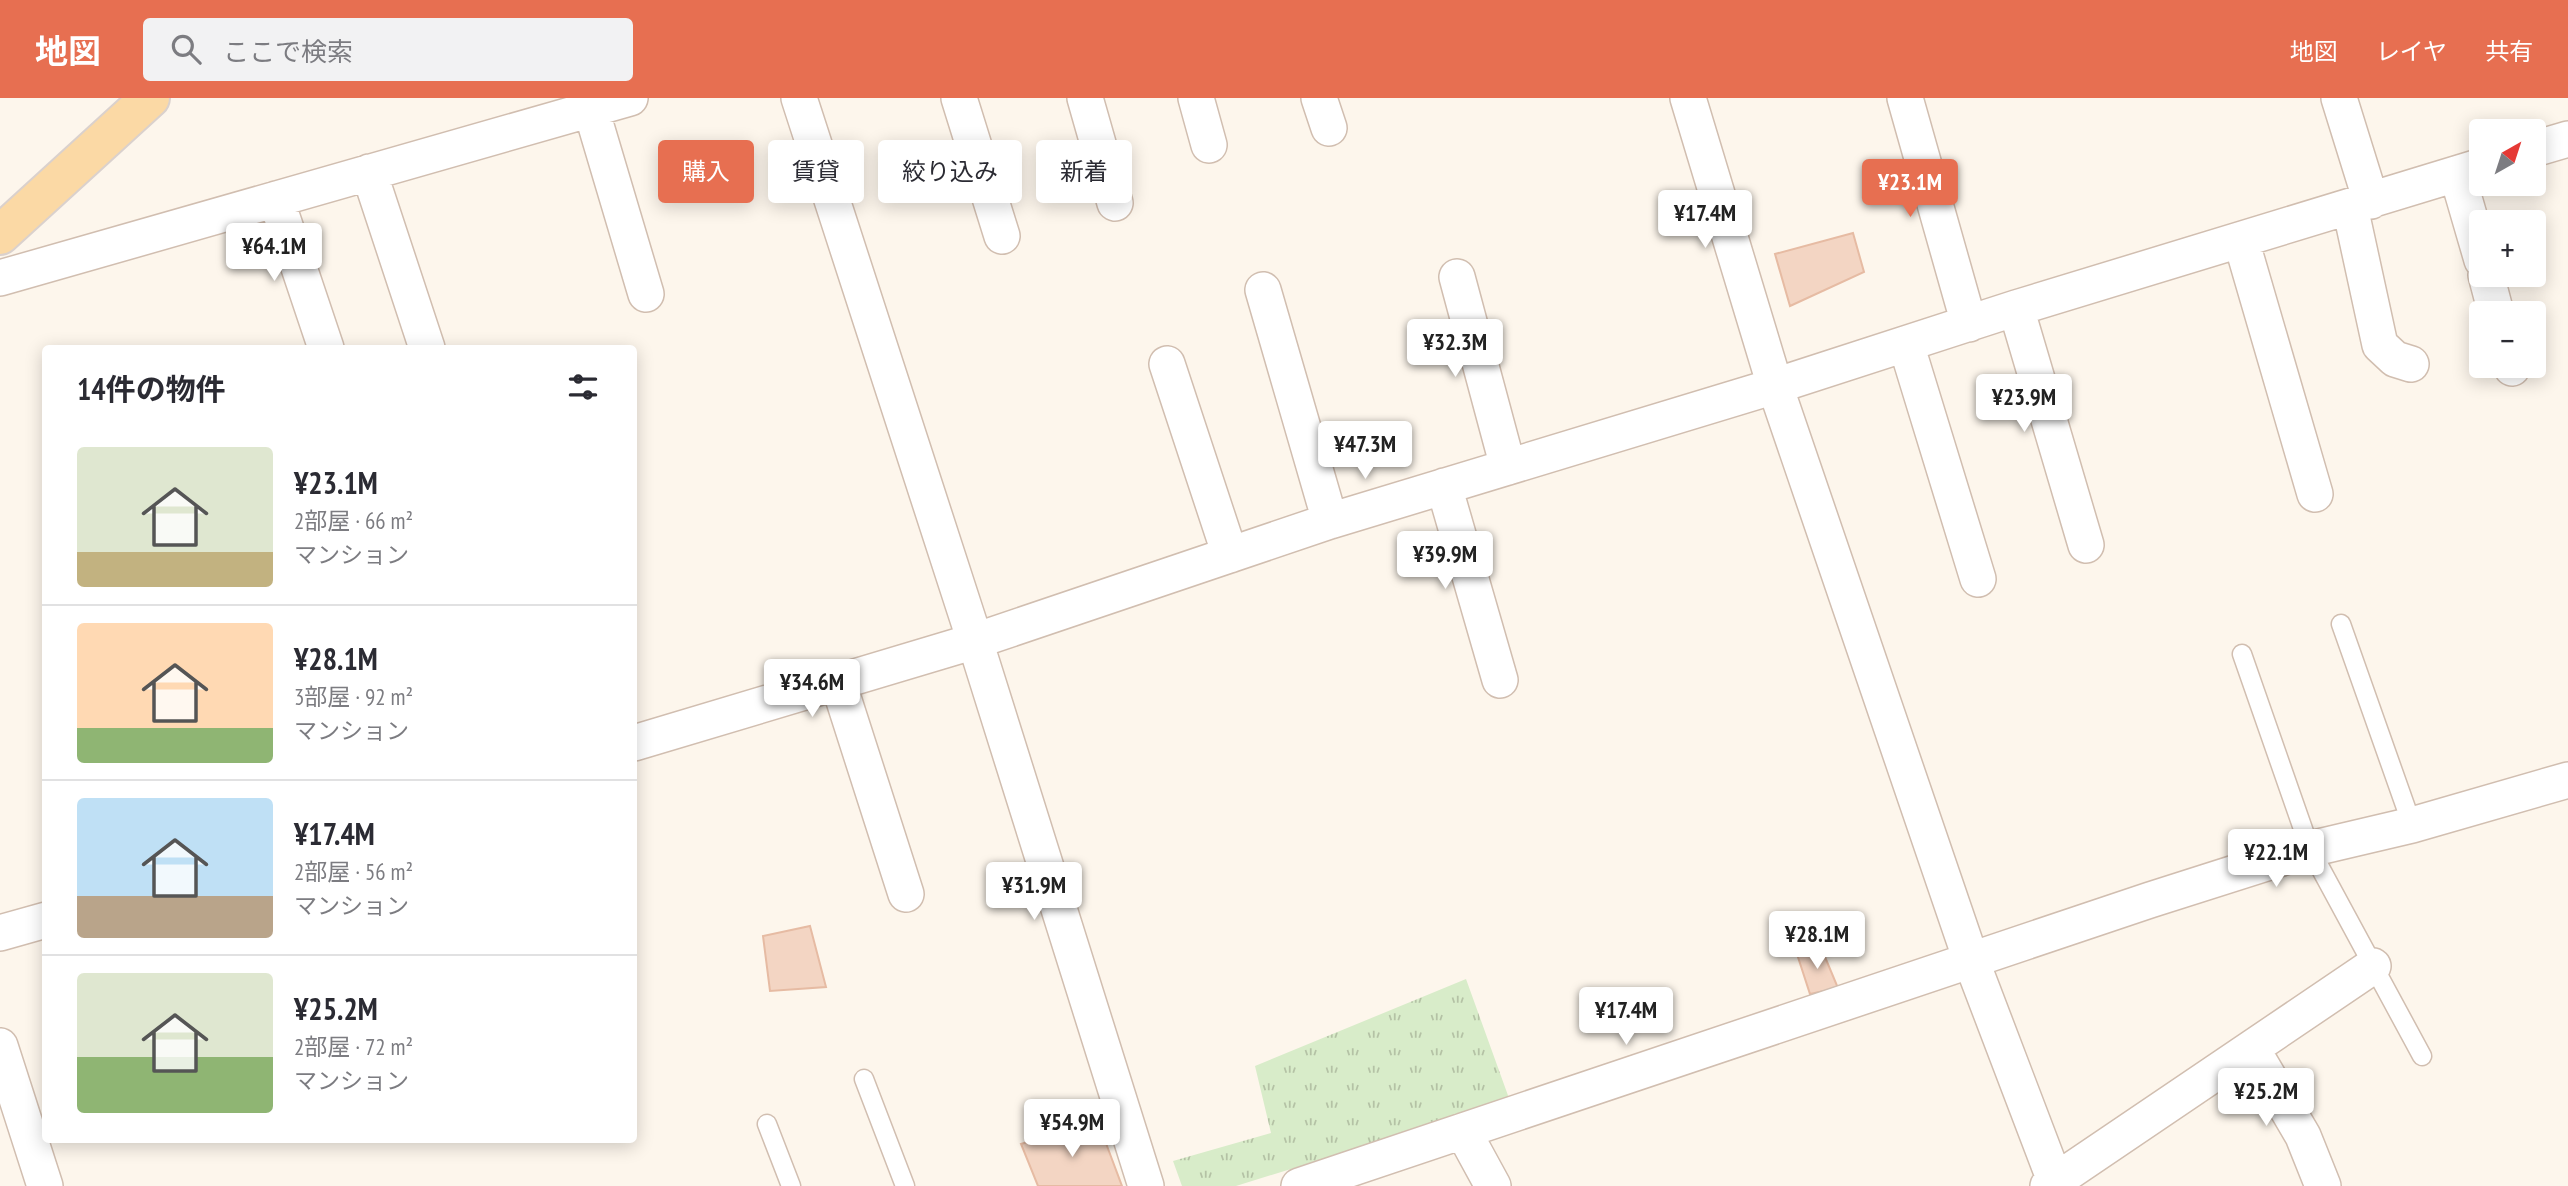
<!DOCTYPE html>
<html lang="ja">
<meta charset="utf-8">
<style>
body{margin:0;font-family:"PT Sans Narrow","Noto Sans JP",sans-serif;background:#f2f2f3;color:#2b2b33;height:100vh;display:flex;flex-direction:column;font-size:26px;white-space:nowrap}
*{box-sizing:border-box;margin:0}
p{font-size:23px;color:#7c7c81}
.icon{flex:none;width:38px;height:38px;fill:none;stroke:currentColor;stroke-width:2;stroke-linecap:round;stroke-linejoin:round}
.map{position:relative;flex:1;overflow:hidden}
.side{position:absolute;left:42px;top:247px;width:595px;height:798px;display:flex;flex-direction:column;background:#fff;border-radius:7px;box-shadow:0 4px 18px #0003}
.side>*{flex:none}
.top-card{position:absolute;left:658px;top:42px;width:665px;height:63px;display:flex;gap:14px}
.needle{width:46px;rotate:39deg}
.tools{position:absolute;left:2469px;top:21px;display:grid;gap:14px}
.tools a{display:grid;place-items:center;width:77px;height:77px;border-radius:7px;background:#fff;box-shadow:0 4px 18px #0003;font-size:35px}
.price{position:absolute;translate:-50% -60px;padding:0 16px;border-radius:7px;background:#fff;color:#222;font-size:23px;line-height:46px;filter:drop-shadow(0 2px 4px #0008)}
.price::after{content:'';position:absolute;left:50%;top:42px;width:21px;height:16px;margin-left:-10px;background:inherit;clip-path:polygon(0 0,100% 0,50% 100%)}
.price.selected{background:#e76f51;color:#fff}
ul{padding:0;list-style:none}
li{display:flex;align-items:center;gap:21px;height:175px;padding:0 35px}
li+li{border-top:2px solid #e1e1e2}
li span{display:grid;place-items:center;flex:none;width:196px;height:140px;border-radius:7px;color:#555}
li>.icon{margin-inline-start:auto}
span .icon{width:84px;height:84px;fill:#fffc;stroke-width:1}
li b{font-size:30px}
h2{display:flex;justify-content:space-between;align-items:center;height:84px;padding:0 35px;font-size:30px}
.chip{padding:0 24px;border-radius:7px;background:#fff;box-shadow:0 4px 18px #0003;font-size:24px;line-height:63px}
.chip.selected{background:#e76f51;color:#fff}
header{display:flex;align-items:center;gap:42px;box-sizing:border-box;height:98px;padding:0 35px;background:#e76f51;color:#fff}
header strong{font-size:33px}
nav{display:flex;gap:38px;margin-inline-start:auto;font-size:24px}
.search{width:490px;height:63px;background:#f2f2f3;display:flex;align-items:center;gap:18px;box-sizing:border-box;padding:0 24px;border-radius:7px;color:#7c7c81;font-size:26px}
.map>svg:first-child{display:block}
.park{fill:url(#park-tufts)}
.building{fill:#f3d5c3;stroke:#e6bba3;stroke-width:2}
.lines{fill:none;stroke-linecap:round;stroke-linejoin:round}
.service-casing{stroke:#d1beb0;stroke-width:21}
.minor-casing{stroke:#d1beb0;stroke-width:38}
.primary-casing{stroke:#dad1cd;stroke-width:42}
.service{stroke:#fff;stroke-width:18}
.minor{stroke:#fff;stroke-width:35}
.primary{stroke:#fbd9a5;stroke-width:38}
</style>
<header>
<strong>地図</strong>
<div class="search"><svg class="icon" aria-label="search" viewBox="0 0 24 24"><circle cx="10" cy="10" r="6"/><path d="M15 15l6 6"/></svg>ここで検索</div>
<nav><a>地図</a><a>レイヤ</a><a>共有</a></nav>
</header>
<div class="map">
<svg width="2568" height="1088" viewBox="0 0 2568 1088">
<defs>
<pattern id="park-tufts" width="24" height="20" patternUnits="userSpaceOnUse" patternTransform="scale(1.75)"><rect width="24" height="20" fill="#d8ecc9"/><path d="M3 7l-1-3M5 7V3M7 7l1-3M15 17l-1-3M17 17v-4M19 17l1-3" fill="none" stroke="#b4c2a5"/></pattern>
</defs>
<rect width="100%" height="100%" fill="#fdf6ec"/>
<path class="park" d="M1466,881L1510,1003L1236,1088H1182L1173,1063L1271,1035L1255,968Z"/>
<path class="building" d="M1853,135L1864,174L1790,208L1775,156Z
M810,828L826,889L770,893L763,838Z
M1820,847L1838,890L1810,896L1797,856Z
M1098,1024L1122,1088H1038L1021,1046Z"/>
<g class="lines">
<defs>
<path id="service" d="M2341,526L2412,727
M2242,556L2310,751L2422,958
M864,981L905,1088
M767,1026L791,1088"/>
<path id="minor" d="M799,0L975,543L1146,1088
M959,0L1002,138
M1085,0L1115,105
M1196,0L1209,47
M1319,0L1329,30
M1688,0L1775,288L1971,862L2057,1088
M1905,0L1969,226
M2339,0L2371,103
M591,11L646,196
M2534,51L2568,41
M369,74L427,250
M2457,76L2482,162
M276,101L326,250
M2350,109L2380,247L2395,261L2411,266
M2241,142L2315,396
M2486,177L2496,215
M1457,179L1508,369
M0,180L630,0
M1263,192L1330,423
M2016,210L2086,447
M1906,246L1978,481
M1167,266L1230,457
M2511,268L2512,270
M1444,388L1500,582
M838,584L906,796
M634,645L975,543L1330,423L1775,288L2016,210L2482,68
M0,835L46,822
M0,948L45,1088
M2252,951L2303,1038L2323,1088
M1463,1033L1493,1088
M1299,1088L2150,802L2310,751L2412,727L2568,682
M2048,1088L2373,868"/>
<path id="primary" d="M0,137L150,0"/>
</defs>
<use href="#service" class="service-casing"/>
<use href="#minor" class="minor-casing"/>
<use href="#primary" class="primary-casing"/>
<use href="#service" class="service"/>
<use href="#minor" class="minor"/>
<use href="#primary" class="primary"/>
</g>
</svg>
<div class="tools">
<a><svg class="needle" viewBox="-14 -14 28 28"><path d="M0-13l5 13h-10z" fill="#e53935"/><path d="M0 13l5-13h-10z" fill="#7c7c81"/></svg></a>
<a>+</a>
<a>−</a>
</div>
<b class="price selected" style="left:1910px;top:121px">¥23.1M</b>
<b class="price" style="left:1705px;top:152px">¥17.4M</b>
<b class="price" style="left:274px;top:185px">¥64.1M</b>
<b class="price" style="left:1455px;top:281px">¥32.3M</b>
<b class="price" style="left:2024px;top:336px">¥23.9M</b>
<b class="price" style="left:1365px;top:383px">¥47.3M</b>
<b class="price" style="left:1445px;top:493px">¥39.9M</b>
<b class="price" style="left:812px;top:621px">¥34.6M</b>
<b class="price" style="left:2276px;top:791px">¥22.1M</b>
<b class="price" style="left:1034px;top:824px">¥31.9M</b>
<b class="price" style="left:1817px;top:873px">¥28.1M</b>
<b class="price" style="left:1626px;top:949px">¥17.4M</b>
<b class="price" style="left:2266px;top:1030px">¥25.2M</b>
<b class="price" style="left:1072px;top:1061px">¥54.9M</b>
<div class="top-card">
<a class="chip selected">購入</a>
<a class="chip">賃貸</a>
<a class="chip">絞り込み</a>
<a class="chip">新着</a>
</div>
<section class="side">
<h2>14件の物件<svg class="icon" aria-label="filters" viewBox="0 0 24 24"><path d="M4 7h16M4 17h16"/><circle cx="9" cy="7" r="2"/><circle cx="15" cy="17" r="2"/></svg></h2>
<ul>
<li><span style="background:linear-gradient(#dfe7d0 75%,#c2b280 0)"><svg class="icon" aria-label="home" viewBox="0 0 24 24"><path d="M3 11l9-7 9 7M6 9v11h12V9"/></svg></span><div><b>¥23.1M</b><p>2部屋 · 66 m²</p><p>マンション</p></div></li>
<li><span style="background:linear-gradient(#ffd9b3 75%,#8fb573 0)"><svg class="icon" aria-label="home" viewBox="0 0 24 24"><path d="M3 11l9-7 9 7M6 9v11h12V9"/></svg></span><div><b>¥28.1M</b><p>3部屋 · 92 m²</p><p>マンション</p></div></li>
<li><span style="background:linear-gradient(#bfe0f5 70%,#b9a48a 0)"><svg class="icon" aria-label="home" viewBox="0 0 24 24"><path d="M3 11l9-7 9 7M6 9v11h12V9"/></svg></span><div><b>¥17.4M</b><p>2部屋 · 56 m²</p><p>マンション</p></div></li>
<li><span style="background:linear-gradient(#dfe7d0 60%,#8fb573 0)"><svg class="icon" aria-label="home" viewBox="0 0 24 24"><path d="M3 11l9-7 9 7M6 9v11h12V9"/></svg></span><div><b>¥25.2M</b><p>2部屋 · 72 m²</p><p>マンション</p></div></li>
</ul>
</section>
</div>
